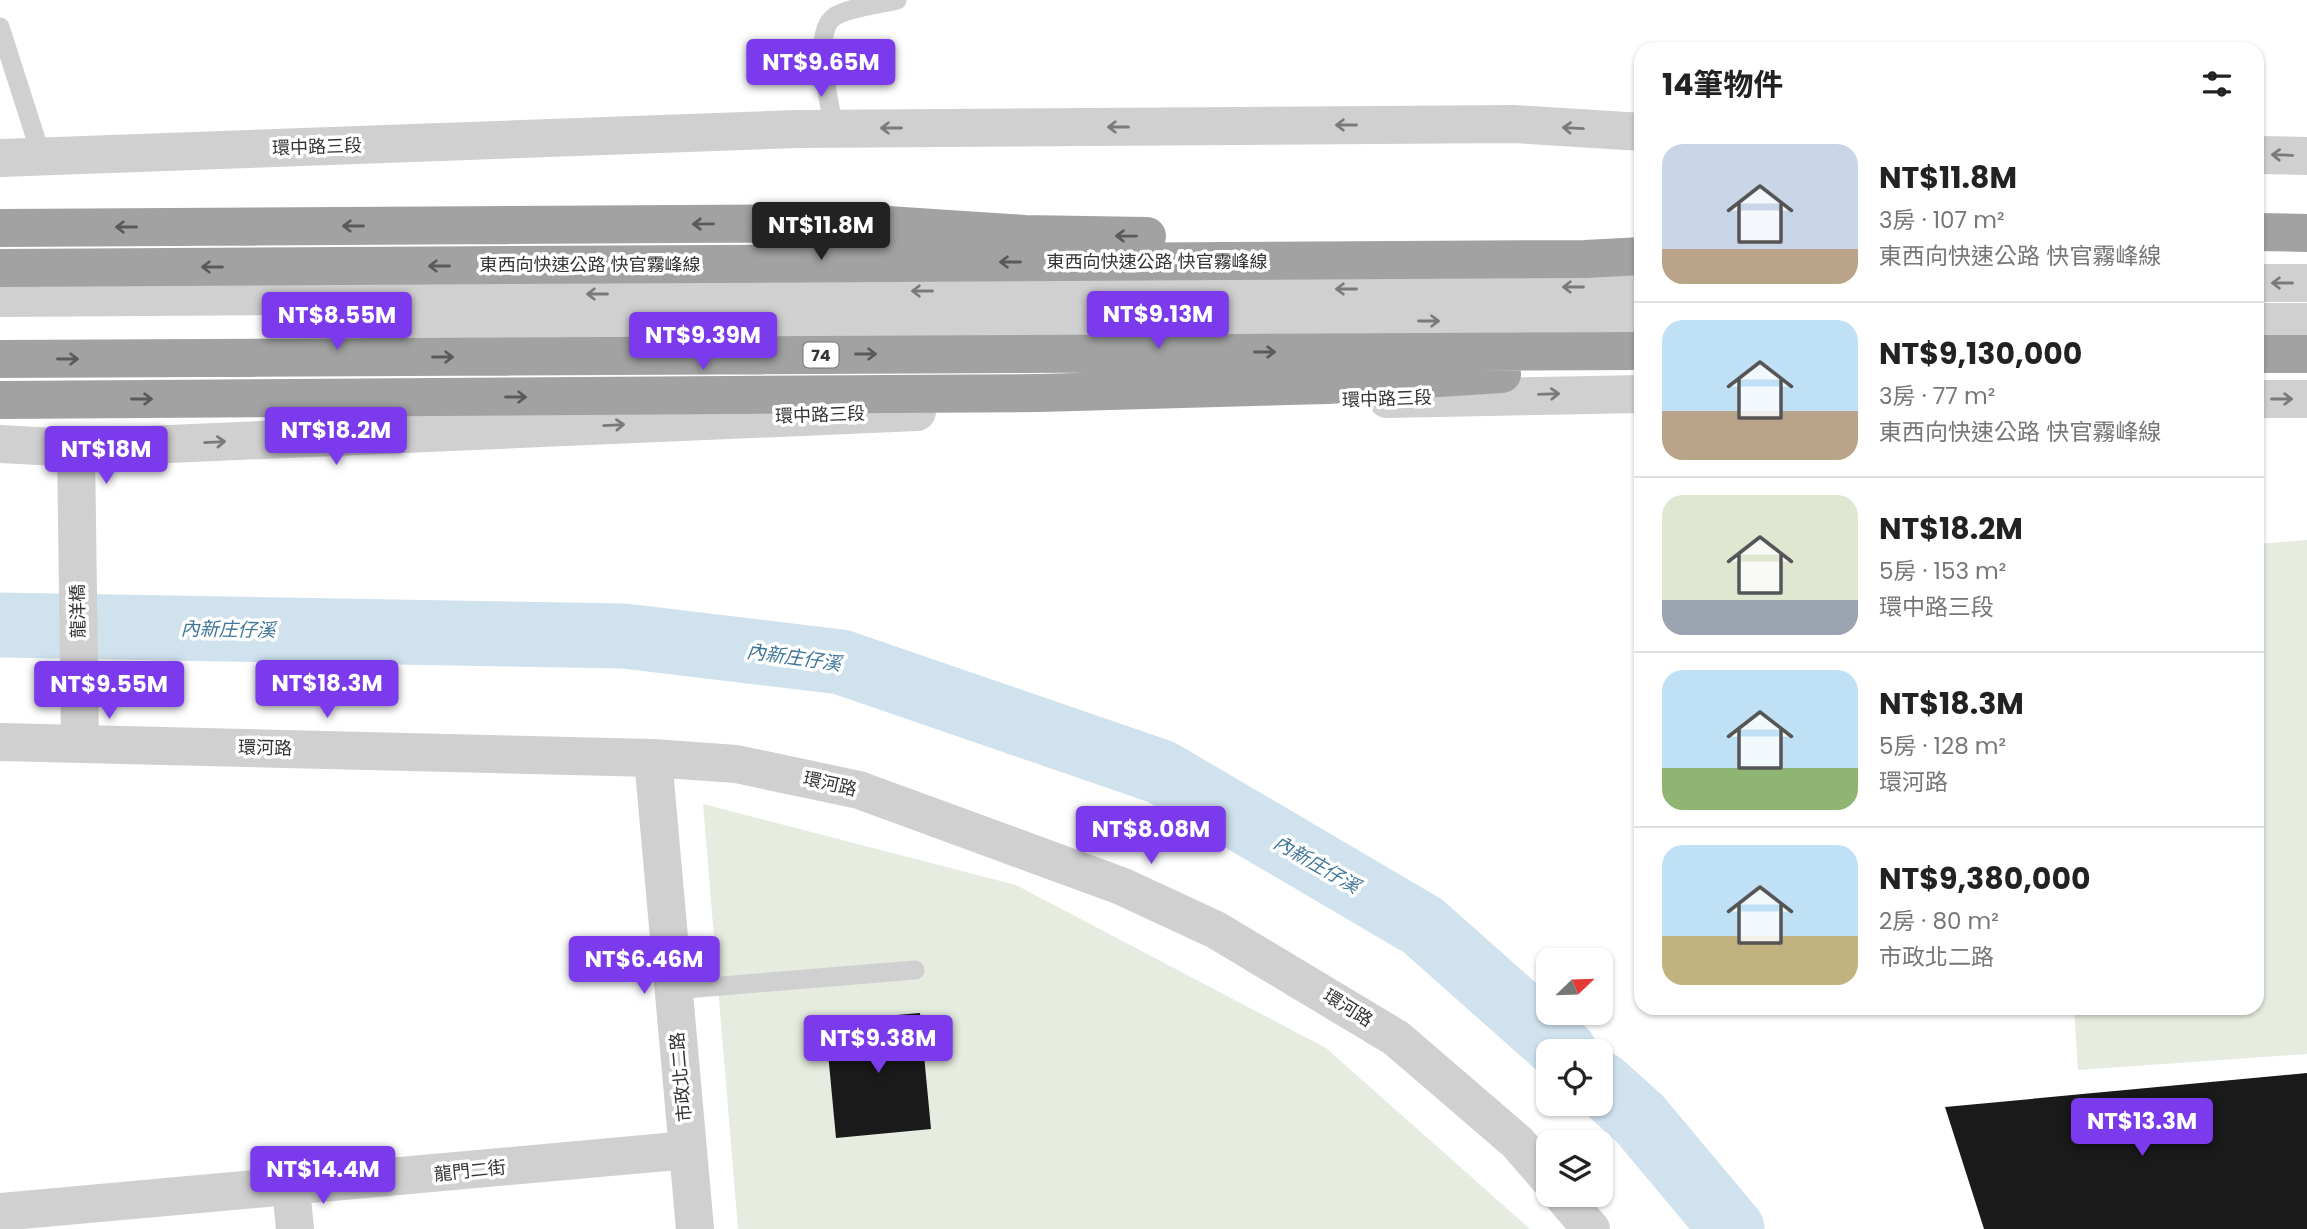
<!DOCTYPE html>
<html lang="zh-TW">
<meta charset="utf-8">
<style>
body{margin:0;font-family:Poppins,"Noto Sans TC",sans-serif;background:#f6f6f6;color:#222;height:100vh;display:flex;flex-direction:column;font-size:26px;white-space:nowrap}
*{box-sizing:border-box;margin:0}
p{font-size:23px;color:#767676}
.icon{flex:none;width:38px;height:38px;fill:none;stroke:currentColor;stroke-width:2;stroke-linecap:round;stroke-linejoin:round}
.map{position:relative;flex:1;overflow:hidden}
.details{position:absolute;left:1634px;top:42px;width:630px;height:973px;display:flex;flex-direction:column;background:#fff;border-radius:21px;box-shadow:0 2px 5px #0004}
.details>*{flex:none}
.needle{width:46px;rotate:67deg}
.fabs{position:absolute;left:1536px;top:948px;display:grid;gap:14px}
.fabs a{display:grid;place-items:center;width:77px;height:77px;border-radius:14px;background:#fff;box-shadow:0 2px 5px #0004;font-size:35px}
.price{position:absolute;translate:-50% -60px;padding:0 16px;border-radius:7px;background:#7c3aed;color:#fff;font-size:23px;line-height:46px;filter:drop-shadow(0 2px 4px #0008)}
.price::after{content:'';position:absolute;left:50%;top:42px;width:21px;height:16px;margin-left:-10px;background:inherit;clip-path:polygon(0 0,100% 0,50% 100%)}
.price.current{background:#222;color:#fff}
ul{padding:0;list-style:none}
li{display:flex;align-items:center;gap:21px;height:175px;padding:0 28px}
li+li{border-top:2px solid #e0e0e0}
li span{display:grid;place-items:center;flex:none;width:196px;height:140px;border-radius:21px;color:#555}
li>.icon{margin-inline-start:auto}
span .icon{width:84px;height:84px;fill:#fffc;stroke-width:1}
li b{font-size:30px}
h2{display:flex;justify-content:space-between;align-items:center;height:84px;padding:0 28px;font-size:30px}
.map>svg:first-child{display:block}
.green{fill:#e6ecdf}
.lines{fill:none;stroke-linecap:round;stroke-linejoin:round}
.river{stroke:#cfe2ee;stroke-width:65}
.building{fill:#1a1a1a}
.service{stroke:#d0d0d0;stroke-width:19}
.minor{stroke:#d0d0d0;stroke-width:38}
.tertiary{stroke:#d0d0d0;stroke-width:38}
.trunk{stroke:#a2a2a2;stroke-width:38}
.trunk-bridge{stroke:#a2a2a2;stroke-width:38}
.oneway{stroke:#7a7a7a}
.oneway2{stroke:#5a5a5a}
.labels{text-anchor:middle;stroke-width:7;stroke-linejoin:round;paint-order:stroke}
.shield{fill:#fff;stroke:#707070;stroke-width:2}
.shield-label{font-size:16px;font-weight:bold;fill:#333}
.street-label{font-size:18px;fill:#333;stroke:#fff}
.water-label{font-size:19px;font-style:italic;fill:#3f7597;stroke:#fff}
</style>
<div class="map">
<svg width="2307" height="1229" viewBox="0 0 2307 1229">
<rect width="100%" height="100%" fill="#fff"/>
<path class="green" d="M2307,540V1054L2078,1070L2074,1008H2258V544Z
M703,804L1016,885L1326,1048L1530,1229H738Z"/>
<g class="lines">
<path class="river" d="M0,625L624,636L841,662L1161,772L1423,926L1565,1052
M1601,1084L1639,1118L1732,1229"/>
</g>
<path class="building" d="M920,1013L931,1129L836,1138L825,1021Z
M2307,1073V1229H1984L1945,1107Z"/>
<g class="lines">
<path class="service" d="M0,27L42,158
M834,128C830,104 811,33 834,17C846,8 881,4 897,0
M673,990L915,970"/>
<path class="minor" d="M76,448L80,743
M0,742L653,758L736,764L859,790L1121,886L1216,930L1396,1038L1517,1142L1549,1179
M653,758L695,1229
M291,1188L295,1229
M1562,1195L1591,1229
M0,1212L688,1150"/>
<path class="tertiary" d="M2258,155L2307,156
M0,158L796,129L1514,124L1642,132
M2258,283H2307
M0,298L1642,287
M373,322L1642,321
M2258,322H2307
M1387,399L1642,394
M2258,399H2307
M0,444L76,448L917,412"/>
<path class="trunk" d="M0,228L857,223L1025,234L1147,236
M2258,232L2307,233
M0,268L1585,259L1642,256
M2258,354H2307"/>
<path class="trunk-bridge" d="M0,359L1642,351
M0,400L1039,393L1327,385L1502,374"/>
</g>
<defs><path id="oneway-shaft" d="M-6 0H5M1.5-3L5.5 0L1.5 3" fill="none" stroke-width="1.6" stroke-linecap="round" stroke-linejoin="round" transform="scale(1.75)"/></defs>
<g class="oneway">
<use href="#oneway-shaft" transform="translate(1346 125) rotate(180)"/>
<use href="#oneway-shaft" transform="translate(1118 127) rotate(180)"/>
<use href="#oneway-shaft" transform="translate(891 128) rotate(180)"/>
<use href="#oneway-shaft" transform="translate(1573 128) rotate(-177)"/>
<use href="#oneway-shaft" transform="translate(2282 155) rotate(-178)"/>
<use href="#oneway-shaft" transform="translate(2282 283) rotate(180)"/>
<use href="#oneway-shaft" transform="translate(1573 287) rotate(180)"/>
<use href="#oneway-shaft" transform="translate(1346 289) rotate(180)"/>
<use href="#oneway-shaft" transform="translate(922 291) rotate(180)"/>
<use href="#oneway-shaft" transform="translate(597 294) rotate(180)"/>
<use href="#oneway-shaft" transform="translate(1429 321)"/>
<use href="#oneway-shaft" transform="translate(1549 394) rotate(-2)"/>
<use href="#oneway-shaft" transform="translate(2282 399)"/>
<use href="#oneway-shaft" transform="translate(614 425) rotate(-3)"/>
<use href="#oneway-shaft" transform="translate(215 442) rotate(-3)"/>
</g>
<g class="oneway2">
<use href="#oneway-shaft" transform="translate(703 224) rotate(179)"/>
<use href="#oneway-shaft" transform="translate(353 226) rotate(180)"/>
<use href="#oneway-shaft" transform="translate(126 227) rotate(180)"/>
<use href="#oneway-shaft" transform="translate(1126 236) rotate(-179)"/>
<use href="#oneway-shaft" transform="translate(1010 262) rotate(180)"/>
<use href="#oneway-shaft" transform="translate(439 266) rotate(180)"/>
<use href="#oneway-shaft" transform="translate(212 267) rotate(180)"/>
<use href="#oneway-shaft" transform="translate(1265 352)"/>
<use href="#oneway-shaft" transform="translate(866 354)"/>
<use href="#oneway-shaft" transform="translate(443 357)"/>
<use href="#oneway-shaft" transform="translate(68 359)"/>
<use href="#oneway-shaft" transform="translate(516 397)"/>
<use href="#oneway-shaft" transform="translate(142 399)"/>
</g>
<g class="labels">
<rect class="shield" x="803.5" y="342.5" width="35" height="25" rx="5"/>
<g class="shield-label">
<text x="821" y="361">74</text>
</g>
<g class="street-label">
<text transform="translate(317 147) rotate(-2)" y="6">環中路三段</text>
<text x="1157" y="268">東西向快速公路 快官霧峰線</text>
<text x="590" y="271">東西向快速公路 快官霧峰線</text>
<text transform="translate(1387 399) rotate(-2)" y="6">環中路三段</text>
<text transform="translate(820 415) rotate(-2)" y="6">環中路三段</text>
<text transform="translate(78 611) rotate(-91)" y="6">龍洋橋</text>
<text transform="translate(265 748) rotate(1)" y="6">環河路</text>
<text transform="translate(830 784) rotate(13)" y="6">環河路</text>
<text transform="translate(1348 1008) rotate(32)" y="6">環河路</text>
<text transform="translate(681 1077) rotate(-95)" y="6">市政北二路</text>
<text transform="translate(470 1171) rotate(-6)" y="6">龍門二街</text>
</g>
<g class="water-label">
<text transform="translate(228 629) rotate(1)" y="7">內新庄仔溪</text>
<text transform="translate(794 657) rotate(8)" y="7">內新庄仔溪</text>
<text transform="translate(1317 864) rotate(30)" y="7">內新庄仔溪</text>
</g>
</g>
</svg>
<div class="fabs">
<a><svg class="needle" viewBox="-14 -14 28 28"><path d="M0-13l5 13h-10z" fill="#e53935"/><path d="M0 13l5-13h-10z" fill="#767676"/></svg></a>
<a><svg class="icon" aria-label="locate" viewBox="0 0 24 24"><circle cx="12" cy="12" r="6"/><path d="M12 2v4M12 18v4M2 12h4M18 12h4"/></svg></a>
<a><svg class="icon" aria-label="layers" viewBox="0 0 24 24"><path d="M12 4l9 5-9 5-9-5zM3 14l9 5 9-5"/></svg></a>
</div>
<b class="price" style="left:821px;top:99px">NT$9.65M</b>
<b class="price current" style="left:821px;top:262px">NT$11.8M</b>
<b class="price" style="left:1158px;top:351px">NT$9.13M</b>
<b class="price" style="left:337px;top:352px">NT$8.55M</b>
<b class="price" style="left:703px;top:372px">NT$9.39M</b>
<b class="price" style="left:336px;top:467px">NT$18.2M</b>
<b class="price" style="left:106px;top:486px">NT$18M</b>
<b class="price" style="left:327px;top:720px">NT$18.3M</b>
<b class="price" style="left:109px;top:721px">NT$9.55M</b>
<b class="price" style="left:1151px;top:866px">NT$8.08M</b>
<b class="price" style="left:644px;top:996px">NT$6.46M</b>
<b class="price" style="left:878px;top:1075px">NT$9.38M</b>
<b class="price" style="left:2142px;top:1158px">NT$13.3M</b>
<b class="price" style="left:323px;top:1206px">NT$14.4M</b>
<section class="details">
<h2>14筆物件<svg class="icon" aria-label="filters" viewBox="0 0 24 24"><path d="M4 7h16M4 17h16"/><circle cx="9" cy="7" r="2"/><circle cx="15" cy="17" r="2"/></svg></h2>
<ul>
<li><span style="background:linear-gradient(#c9d6e8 75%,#b9a48a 0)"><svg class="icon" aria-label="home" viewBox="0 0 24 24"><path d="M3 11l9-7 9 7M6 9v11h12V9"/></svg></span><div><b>NT$11.8M</b><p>3房 · 107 m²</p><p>東西向快速公路 快官霧峰線</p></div></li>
<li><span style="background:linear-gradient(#bfe0f5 65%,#b9a48a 0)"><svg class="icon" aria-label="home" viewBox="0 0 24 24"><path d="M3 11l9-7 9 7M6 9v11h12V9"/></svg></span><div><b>NT$9,130,000</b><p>3房 · 77 m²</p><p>東西向快速公路 快官霧峰線</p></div></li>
<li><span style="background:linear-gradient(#dfe7d0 75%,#9aa5b1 0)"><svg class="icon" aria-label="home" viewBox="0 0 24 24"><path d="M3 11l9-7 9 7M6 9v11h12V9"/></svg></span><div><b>NT$18.2M</b><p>5房 · 153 m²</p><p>環中路三段</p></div></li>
<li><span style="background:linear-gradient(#bfe0f5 70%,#8fb573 0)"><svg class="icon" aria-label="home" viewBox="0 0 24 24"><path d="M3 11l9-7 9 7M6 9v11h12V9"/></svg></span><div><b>NT$18.3M</b><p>5房 · 128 m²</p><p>環河路</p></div></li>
<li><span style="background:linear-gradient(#bfe0f5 65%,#c2b280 0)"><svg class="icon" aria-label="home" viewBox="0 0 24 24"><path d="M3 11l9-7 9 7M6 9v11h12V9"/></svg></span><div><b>NT$9,380,000</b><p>2房 · 80 m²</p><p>市政北二路</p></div></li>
</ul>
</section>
</div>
